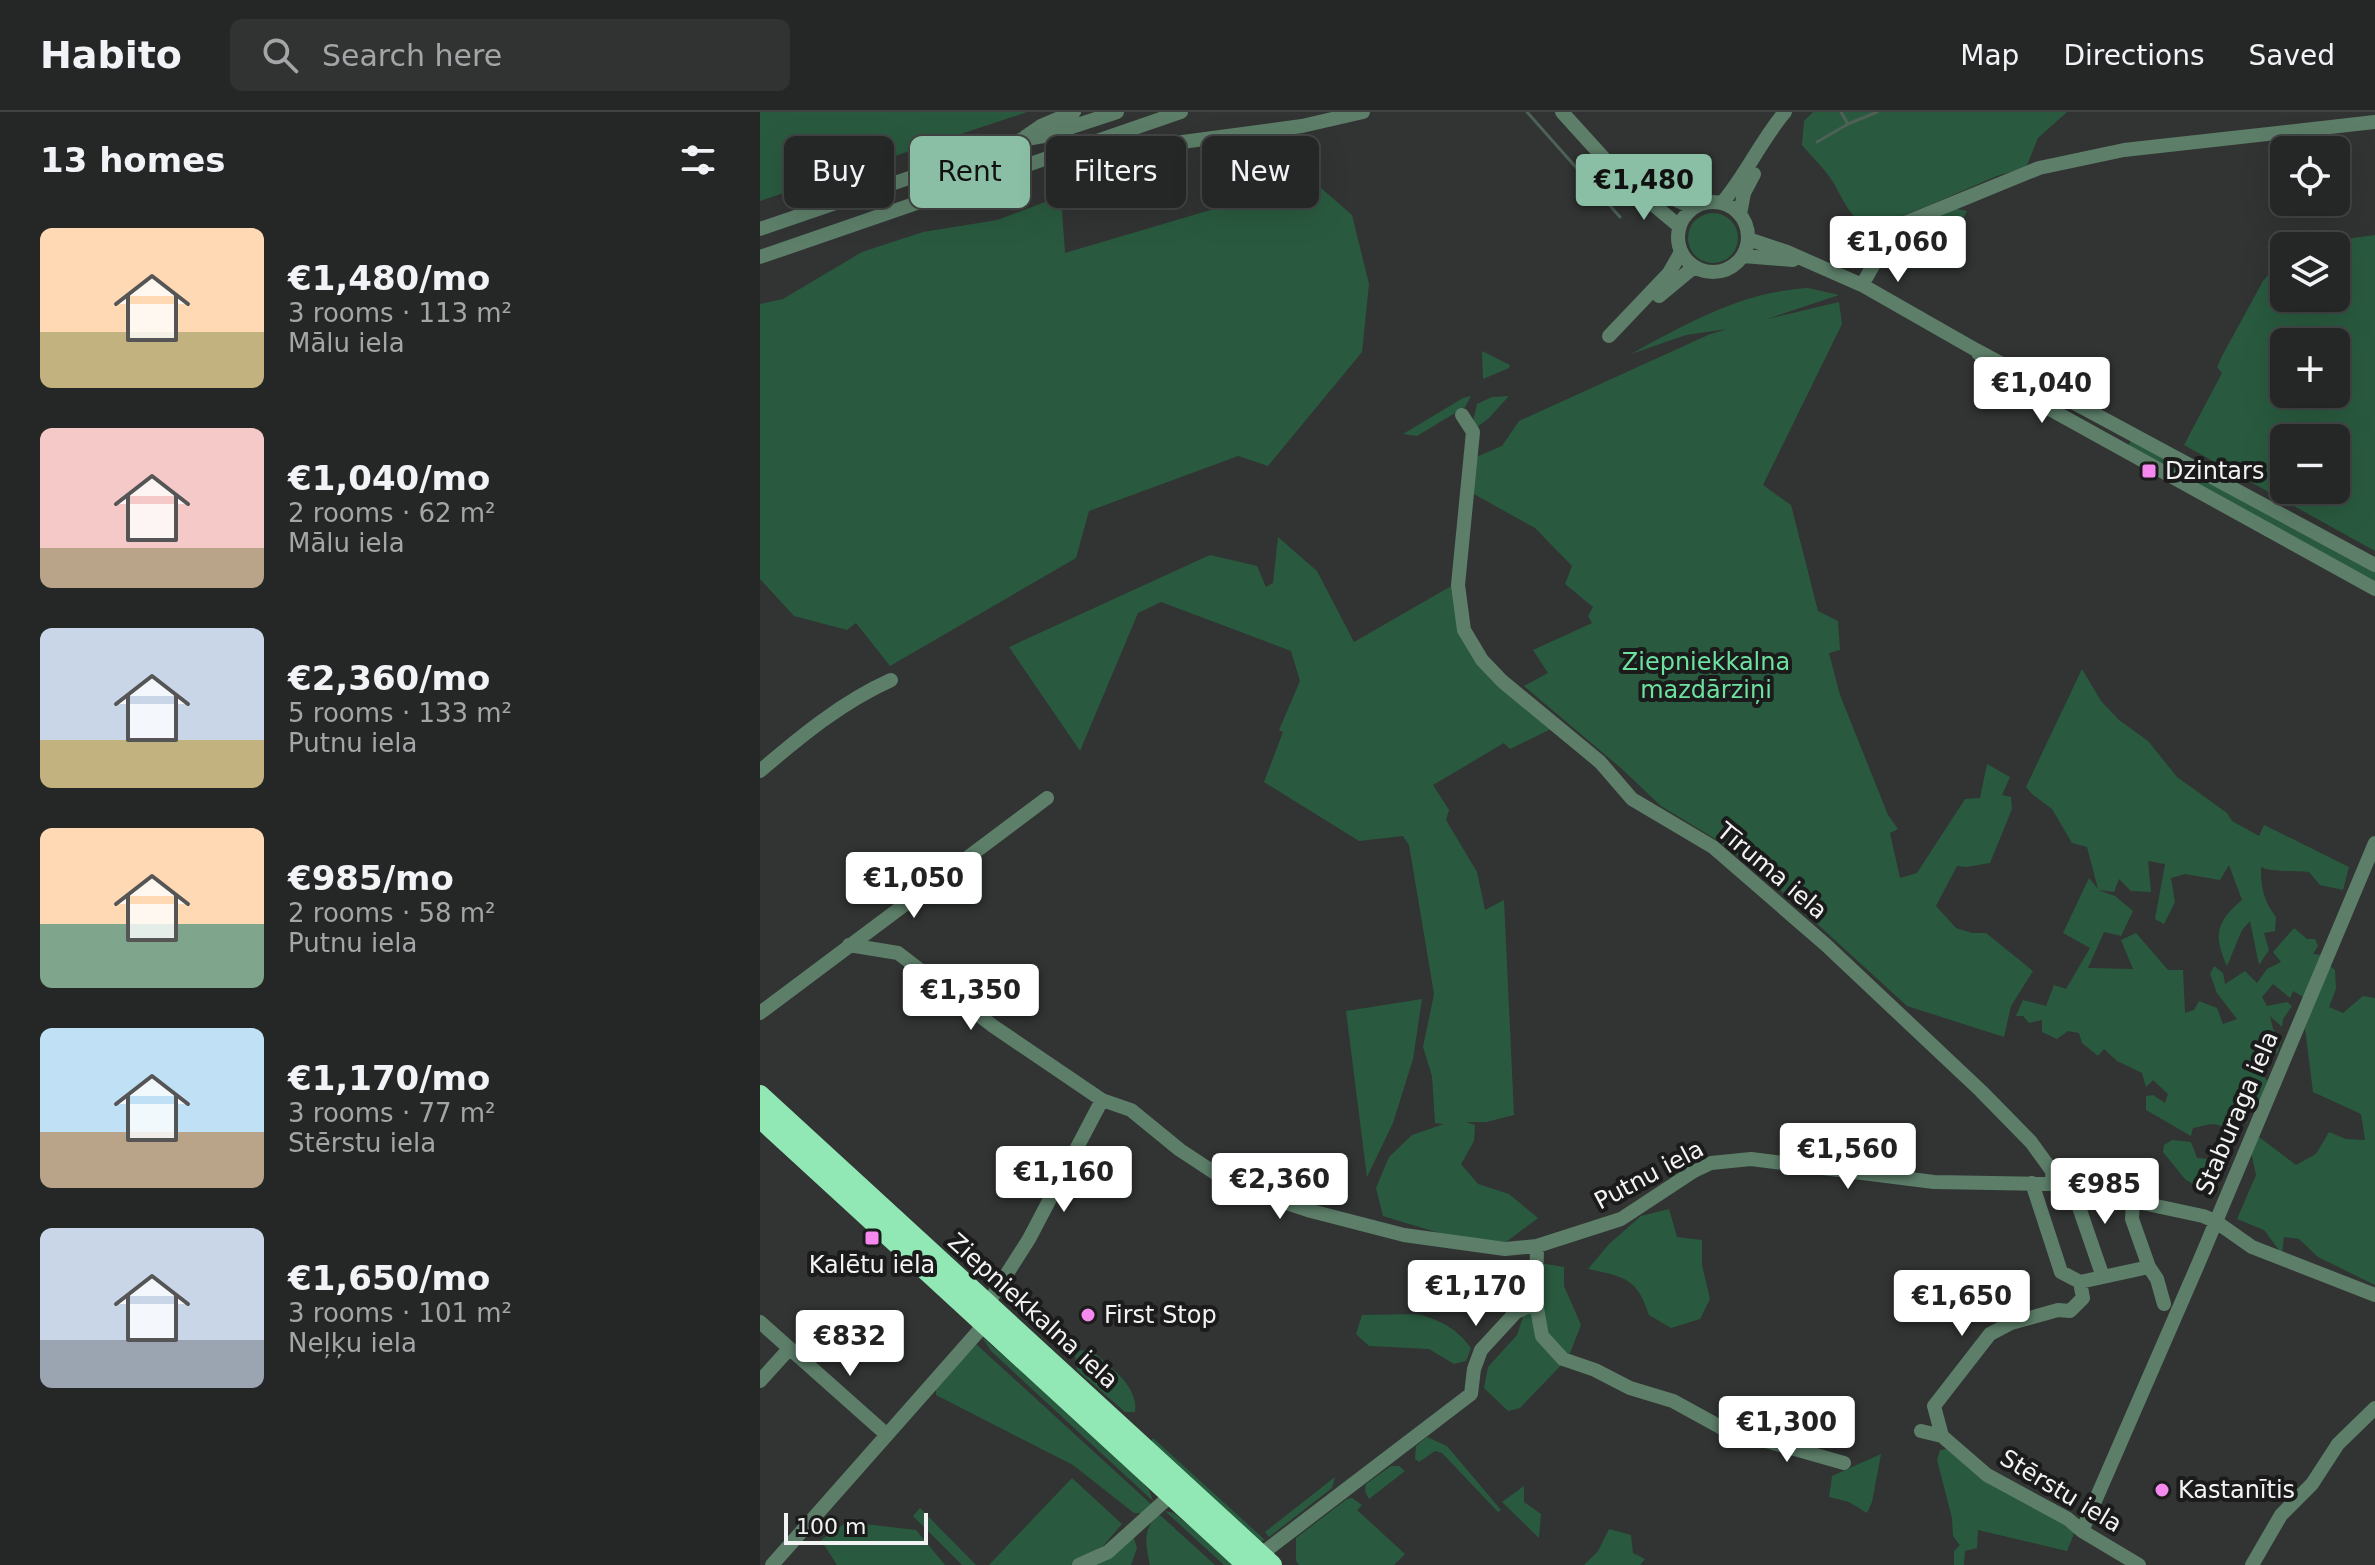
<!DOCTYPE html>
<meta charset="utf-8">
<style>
body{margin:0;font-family:"DejaVu Sans",sans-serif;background:#313332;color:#f1f3f6;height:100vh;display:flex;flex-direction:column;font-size:30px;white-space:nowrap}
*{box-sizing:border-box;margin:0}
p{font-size:26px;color:#a3a5a7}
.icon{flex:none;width:44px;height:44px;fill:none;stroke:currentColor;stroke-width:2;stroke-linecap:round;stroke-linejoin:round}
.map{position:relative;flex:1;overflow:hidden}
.details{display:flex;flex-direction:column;background:#252726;width:760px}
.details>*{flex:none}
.hud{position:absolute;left:24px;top:24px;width:760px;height:72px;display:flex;gap:16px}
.fabs{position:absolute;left:1510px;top:24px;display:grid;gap:16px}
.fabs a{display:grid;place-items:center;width:80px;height:80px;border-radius:12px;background:#252726;box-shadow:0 8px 32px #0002,0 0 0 2px #424443;font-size:40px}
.scale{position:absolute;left:24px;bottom:20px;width:144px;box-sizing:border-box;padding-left:8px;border:4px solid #f2f3f2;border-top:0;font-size:22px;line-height:28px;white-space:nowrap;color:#f2f3f2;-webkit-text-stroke:6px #1a1b1a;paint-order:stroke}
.price{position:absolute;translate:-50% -68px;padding:0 18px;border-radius:8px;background:#fff;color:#222;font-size:26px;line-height:52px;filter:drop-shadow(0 2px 4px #0008)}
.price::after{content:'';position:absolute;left:50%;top:48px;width:24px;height:18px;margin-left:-12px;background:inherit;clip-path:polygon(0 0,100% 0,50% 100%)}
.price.selected{background:#8abfa5;color:#111}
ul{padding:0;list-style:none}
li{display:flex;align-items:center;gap:24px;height:200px;padding:0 40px}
li span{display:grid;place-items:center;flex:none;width:224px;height:160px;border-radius:12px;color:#555}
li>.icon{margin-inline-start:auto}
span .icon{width:96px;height:96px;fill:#fffc;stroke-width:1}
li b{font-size:34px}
h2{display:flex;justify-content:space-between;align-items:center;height:96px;padding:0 40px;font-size:34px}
.chip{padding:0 28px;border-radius:12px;background:#252726;box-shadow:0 8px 32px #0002,0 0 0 2px #424443;font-size:28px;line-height:72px}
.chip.selected{background:#8abfa5;color:#111}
header{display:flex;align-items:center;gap:48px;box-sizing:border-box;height:112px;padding:0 40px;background:#252726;border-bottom:2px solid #424443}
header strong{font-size:38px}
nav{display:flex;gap:44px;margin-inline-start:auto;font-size:28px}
.search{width:560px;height:72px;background:#313332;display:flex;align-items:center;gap:20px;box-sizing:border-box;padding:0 28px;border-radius:12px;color:#a3a5a7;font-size:30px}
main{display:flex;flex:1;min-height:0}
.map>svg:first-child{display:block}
.green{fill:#295a3f;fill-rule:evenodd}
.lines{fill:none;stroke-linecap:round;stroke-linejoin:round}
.stream{stroke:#4d6156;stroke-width:3}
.minor{stroke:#5d7f6a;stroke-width:14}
.highway{stroke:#91e8b4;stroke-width:20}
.poi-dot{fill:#f589ef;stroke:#1a1b1a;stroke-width:3}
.labels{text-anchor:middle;stroke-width:8;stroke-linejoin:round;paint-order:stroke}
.poi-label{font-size:24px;fill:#f2f3f2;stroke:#1a1b1a;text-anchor:start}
.park-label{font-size:24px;fill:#6ce1a0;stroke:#1a1b1a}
.street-label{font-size:24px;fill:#f2f3f2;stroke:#1a1b1a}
</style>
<header>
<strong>Habito</strong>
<div class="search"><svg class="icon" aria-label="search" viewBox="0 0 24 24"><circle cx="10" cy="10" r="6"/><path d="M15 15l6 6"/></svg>Search here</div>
<nav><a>Map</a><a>Directions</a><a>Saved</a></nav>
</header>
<main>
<section class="details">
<h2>13 homes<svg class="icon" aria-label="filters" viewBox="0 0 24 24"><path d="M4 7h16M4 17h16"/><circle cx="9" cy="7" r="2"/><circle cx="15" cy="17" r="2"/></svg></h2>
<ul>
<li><span style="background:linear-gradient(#ffd9b3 65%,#c2b280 0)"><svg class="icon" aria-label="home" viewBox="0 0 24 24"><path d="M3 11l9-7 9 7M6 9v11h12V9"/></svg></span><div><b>€1,480/mo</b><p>3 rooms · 113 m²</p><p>Mālu iela</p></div></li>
<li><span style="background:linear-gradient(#f6c9c9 75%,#b9a48a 0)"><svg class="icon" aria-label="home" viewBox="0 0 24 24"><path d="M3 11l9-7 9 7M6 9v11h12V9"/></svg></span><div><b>€1,040/mo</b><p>2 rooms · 62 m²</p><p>Mālu iela</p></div></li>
<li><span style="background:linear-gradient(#c9d6e8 70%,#c2b280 0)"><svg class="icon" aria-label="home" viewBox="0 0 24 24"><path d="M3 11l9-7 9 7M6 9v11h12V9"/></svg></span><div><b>€2,360/mo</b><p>5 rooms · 133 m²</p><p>Putnu iela</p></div></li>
<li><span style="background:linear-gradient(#ffd9b3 60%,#7fa58c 0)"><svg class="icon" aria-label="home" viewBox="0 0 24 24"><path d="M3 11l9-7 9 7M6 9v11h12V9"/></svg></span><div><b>€985/mo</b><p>2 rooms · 58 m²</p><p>Putnu iela</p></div></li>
<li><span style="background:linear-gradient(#bfe0f5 65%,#b9a48a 0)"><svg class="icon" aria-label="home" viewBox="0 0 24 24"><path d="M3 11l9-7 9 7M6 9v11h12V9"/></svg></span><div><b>€1,170/mo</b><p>3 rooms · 77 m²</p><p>Stērstu iela</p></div></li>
<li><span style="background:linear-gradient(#c9d6e8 70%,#9aa5b1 0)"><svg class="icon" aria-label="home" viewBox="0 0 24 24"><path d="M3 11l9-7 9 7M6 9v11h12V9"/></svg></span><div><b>€1,650/mo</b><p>3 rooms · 101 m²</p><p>Neļķu iela</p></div></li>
</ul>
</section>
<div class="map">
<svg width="1615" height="1453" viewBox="0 0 1615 1453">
<rect width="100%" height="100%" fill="#313432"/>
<path class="green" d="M0,0H267L0,89Z
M1053,0H1307L1278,26L1267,53C1256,60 1243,61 1232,66C1191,84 1152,101 1110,116C1087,104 1084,87 1071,67C1063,55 1051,44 1042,33L1044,9Z
M552,68L592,103L609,172L602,240L508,354L478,344L329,399L316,446L130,554L96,511L87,518L34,504L0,467V192L23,187L102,140L163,120L237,108L301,84L305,141Z
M1192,96L1207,99C1194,129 1163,143 1140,164L1121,152L1139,119Z
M928 126a25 25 0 1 1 50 0a25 25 0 1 1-50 0Z
M1615,123V439L1424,333L1462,261L1457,255L1462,244L1503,169L1524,145V186H1576V134H1534ZM1524,230H1576V282H1524ZM1524,326H1576V378H1524Z
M1048,176L1079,183L1007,207L1079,190L1082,212L1003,373L1031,393L1058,499L1078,509L1080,538L1069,541L1080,583L1128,703L1138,717L1130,721L1140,766L1157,761L1205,687L1220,686L1227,652L1250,665L1242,683L1251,685L1252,697L1230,751L1206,755L1197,754L1176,794L1196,816L1212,821H1226L1273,859L1251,894L1244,925L1147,894L1007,766L957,728L901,694L862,657L764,574L788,561L773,538L832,511L828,504L833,495L805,472L812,454L775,416L712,381L716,345L742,334L759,309L948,223L967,217L926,223L871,242C928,211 982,180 1048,176Z
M722,239L750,253L749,256L723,267Z
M711,284L705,295L657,324L643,322L703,286Z
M749,284L729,306L717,315L713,310L717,292L732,285Z
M1372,327L1615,459V470L1368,334Z
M518,425L557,459L594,530L693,473L697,513L793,616L750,637L744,631L673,673L689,698L686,708L717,760L725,798L744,788L754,1003L726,1010H706L715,1013L714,1029L701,1052L718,1072L749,1082L778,1106L746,1130L696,1126L623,1104L616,1076L629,1045L652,1023L684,1012L675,1011L672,964L663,935L674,882L649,733L643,724L599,729L504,670L523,620L519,618L540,569L531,539L401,490L378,501L320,639L249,535L450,443L497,454L506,475L513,471Z
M1322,557L1341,589L1359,608L1388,629L1417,665L1467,701L1472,709L1499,724L1504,713L1589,755L1583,778L1560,773L1549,760C1534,758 1513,761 1501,755C1501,775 1503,788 1516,805L1515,819L1504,821L1509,838L1499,853L1490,809L1482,818L1467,854C1453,823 1456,810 1482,788L1469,753L1460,768L1425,762L1411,766L1415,790L1404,812L1395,807L1405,752L1388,749L1391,780L1371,779L1359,767L1354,780L1338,778L1355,784L1373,799L1361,824L1344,820L1328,856L1373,857L1361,828L1376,821L1408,858H1423L1425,901L1434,898L1439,889L1457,896L1463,912L1477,907L1457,881L1450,862L1454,854L1463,861L1465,872L1485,859L1497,871L1507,857L1521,850L1513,840L1534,816L1547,827H1555L1558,834L1553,842L1563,843L1545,886L1533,879L1530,886L1513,872L1502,885L1507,894L1527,890L1532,894L1523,907L1522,915L1510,904L1513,917L1521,929L1517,942L1502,939L1493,944L1507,969L1499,993L1485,985L1483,1001L1488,1011L1476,1007L1480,1016C1462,1019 1467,1014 1454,1012C1447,1012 1439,1015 1433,1016L1431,1024L1386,998V984L1393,983L1405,991L1408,982L1393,968L1386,975L1382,961L1357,949L1344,937L1338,944L1322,931L1319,921L1308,919L1297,927L1282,920V908L1269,911L1263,904H1256L1263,888L1286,894L1294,873L1306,877L1330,836L1303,821L1329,766L1338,777L1327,735L1312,731L1292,697L1272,682L1266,675Z
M1570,854L1575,858L1576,877L1569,895L1583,901L1603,884L1615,886V1173L1558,1145L1539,1127L1524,1125L1522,1142L1504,1118L1477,1107L1496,1063L1491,1039L1499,1025L1536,1053L1556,1042L1569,1020L1586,1027L1605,1028L1601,1002L1553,980L1545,916Z
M662,887L653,947L633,1011L607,1065L586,899Z
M1412,1028L1431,1030L1437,1046L1448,1047L1461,1060L1453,1075L1442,1078L1425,1067L1403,1040L1404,1033Z
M909,1097L917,1125L942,1128V1153L950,1187L940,1207L911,1216L889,1203C877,1166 865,1165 828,1157L849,1132L881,1104Z
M768,1149L804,1155V1174L821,1213L808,1246L760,1296L748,1299L724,1276L728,1255L757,1223L764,1202L766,1188L756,1153Z
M658,1202C682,1209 696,1216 711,1236L706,1249L694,1252L669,1237L609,1234L596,1222L602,1203Z
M222,1225L358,1343L389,1378L393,1389L231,1239Z
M216,1232L392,1393L383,1401H374L313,1353L176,1283V1275Z
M330,1237C347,1253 379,1273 375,1300H365L317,1258L315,1244L319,1239Z
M667,1325L687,1334L741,1398L738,1400L682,1341L675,1339L659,1350L655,1347L656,1334Z
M393,1326L505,1428L499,1430L390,1331Z
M1193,1336L1315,1419L1307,1439L1218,1418L1217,1436L1205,1439L1204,1453H1194V1439L1200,1433L1193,1424L1192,1406L1177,1348L1180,1338Z
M1121,1342L1112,1390L1107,1401L1089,1390L1069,1385L1072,1364Z
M631,1354H639L645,1359L609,1387L605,1379L606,1372Z
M575,1365L572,1376L509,1425L505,1420Z
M312,1366L362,1412L343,1434L311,1453H229Z
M764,1374V1390L781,1402L779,1426L742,1390Z
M592,1386L602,1393L597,1398L645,1442L634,1453H539L536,1449V1426L587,1387Z
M160,1396L216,1453H202L153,1404Z
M405,1399L414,1401L478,1453H464Z
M400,1403L455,1453H390C386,1434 381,1415 400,1403Z
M87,1410L156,1418L185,1453H77L61,1428Z
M849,1417L871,1423L873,1441L885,1447L880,1453H824L838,1439Z
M374,1426L377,1436L371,1453H331Z"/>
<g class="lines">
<path class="stream" d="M767,0L860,105
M1081,0L1088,12L1117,0
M1057,30L1088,12"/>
<path class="minor" d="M802,0L850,53L884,78L889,89L919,114
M265,25L281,14L314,0
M304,49L355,39L542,14L603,0
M884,78L899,80L933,96
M918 125a35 35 0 1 1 70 0a35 35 0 1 1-70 0Z
M962,91C986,63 1001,28 1025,0
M980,102L984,81L994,62
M0,117L260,28L284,24L357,0
M988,127L1027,140L1102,173L1216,238L1615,453
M983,144L1033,148
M0,145L421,0
M1102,173L1135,115L1279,56L1364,38L1615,10
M899,184L934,155
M849,224L909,161L921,140
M1218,241L1249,274L1268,285
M1270,266L1268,285L1615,477
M702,303L713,320L698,473L704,518L722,548L742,569L840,650L872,687L953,735L1066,833L1221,979L1271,1030L1292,1059L1293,1072
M0,659C41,624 82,590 131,568
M89,833L138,841L233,914L342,988L371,998L420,1038L458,1063L502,1083L551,1099L644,1123L745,1137L777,1134L861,1107L934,1059L951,1051L991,1047L1174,1070L1293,1072L1443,1104L1455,1109L1492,1135L1615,1183
M0,901L287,686
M1272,1071L1301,1160L1320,1170L1389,1155
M1312,1075L1343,1165
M1373,1088L1372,1107L1389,1155L1397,1167L1404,1192
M777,1134L776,1191L782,1224L803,1247L835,1258L870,1276L913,1289L964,1317L1084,1351
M227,1193L269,1127L342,988
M0,1210L127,1323
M0,1269L29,1237
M1161,1319L1182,1324L1227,1363L1308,1407L1322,1419L1379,1453
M1182,1324L1174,1294L1230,1222L1251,1211L1298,1198L1310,1199L1323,1186L1320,1170
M1322,1419L1439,1150L1615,731
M500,1443L711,1282L714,1257L721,1238L756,1200L776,1191
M12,1453L224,1213
M319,1453L348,1440L410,1384
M1492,1453L1521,1403L1552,1372L1578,1332L1615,1296"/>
<path class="highway" d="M0,983L512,1453
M0,1006L487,1453"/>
</g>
<g class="poi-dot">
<rect x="1381" y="351" width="16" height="16" rx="4"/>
<rect x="104" y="1118" width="16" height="16" rx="4"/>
<circle cx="328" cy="1203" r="8"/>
<circle cx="1402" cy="1378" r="8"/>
</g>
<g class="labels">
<g class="poi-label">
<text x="1405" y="367">Dzintars</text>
<text x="112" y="1161" text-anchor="middle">Kalētu iela</text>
<text x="344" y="1211">First Stop</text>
<text x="1418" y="1386">Kastanītis</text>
</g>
<g class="park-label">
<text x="946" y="558">Ziepniekkalna<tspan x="946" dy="28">mazdārziņi</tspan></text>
</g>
<g class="street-label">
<text transform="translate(1012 759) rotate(40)" y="8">Tīruma iela</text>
<text transform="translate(1477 1001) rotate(-67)" y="8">Staburaga iela</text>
<text transform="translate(889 1063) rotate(-28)" y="8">Putnu iela</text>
<text transform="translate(273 1199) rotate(42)" y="8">Ziepniekkalna iela</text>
<text transform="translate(1301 1379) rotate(31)" y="8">Stērstu iela</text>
</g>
</g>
</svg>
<div class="fabs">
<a><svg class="icon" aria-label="locate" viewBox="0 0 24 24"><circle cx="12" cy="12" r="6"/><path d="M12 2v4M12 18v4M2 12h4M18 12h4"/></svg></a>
<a><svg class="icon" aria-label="layers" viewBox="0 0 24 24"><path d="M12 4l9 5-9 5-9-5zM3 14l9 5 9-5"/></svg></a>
<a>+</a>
<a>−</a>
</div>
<div class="scale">100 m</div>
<b class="price selected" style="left:884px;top:110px">€1,480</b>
<b class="price" style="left:1138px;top:172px">€1,060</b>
<b class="price" style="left:1282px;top:313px">€1,040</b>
<b class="price" style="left:154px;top:808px">€1,050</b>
<b class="price" style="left:211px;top:920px">€1,350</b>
<b class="price" style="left:1088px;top:1079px">€1,560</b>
<b class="price" style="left:304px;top:1102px">€1,160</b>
<b class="price" style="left:520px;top:1109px">€2,360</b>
<b class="price" style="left:1345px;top:1114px">€985</b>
<b class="price" style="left:716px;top:1216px">€1,170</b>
<b class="price" style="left:1202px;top:1226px">€1,650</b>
<b class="price" style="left:90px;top:1266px">€832</b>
<b class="price" style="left:1027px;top:1352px">€1,300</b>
<div class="hud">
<a class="chip">Buy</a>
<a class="chip selected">Rent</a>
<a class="chip">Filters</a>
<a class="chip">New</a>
</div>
</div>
</main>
